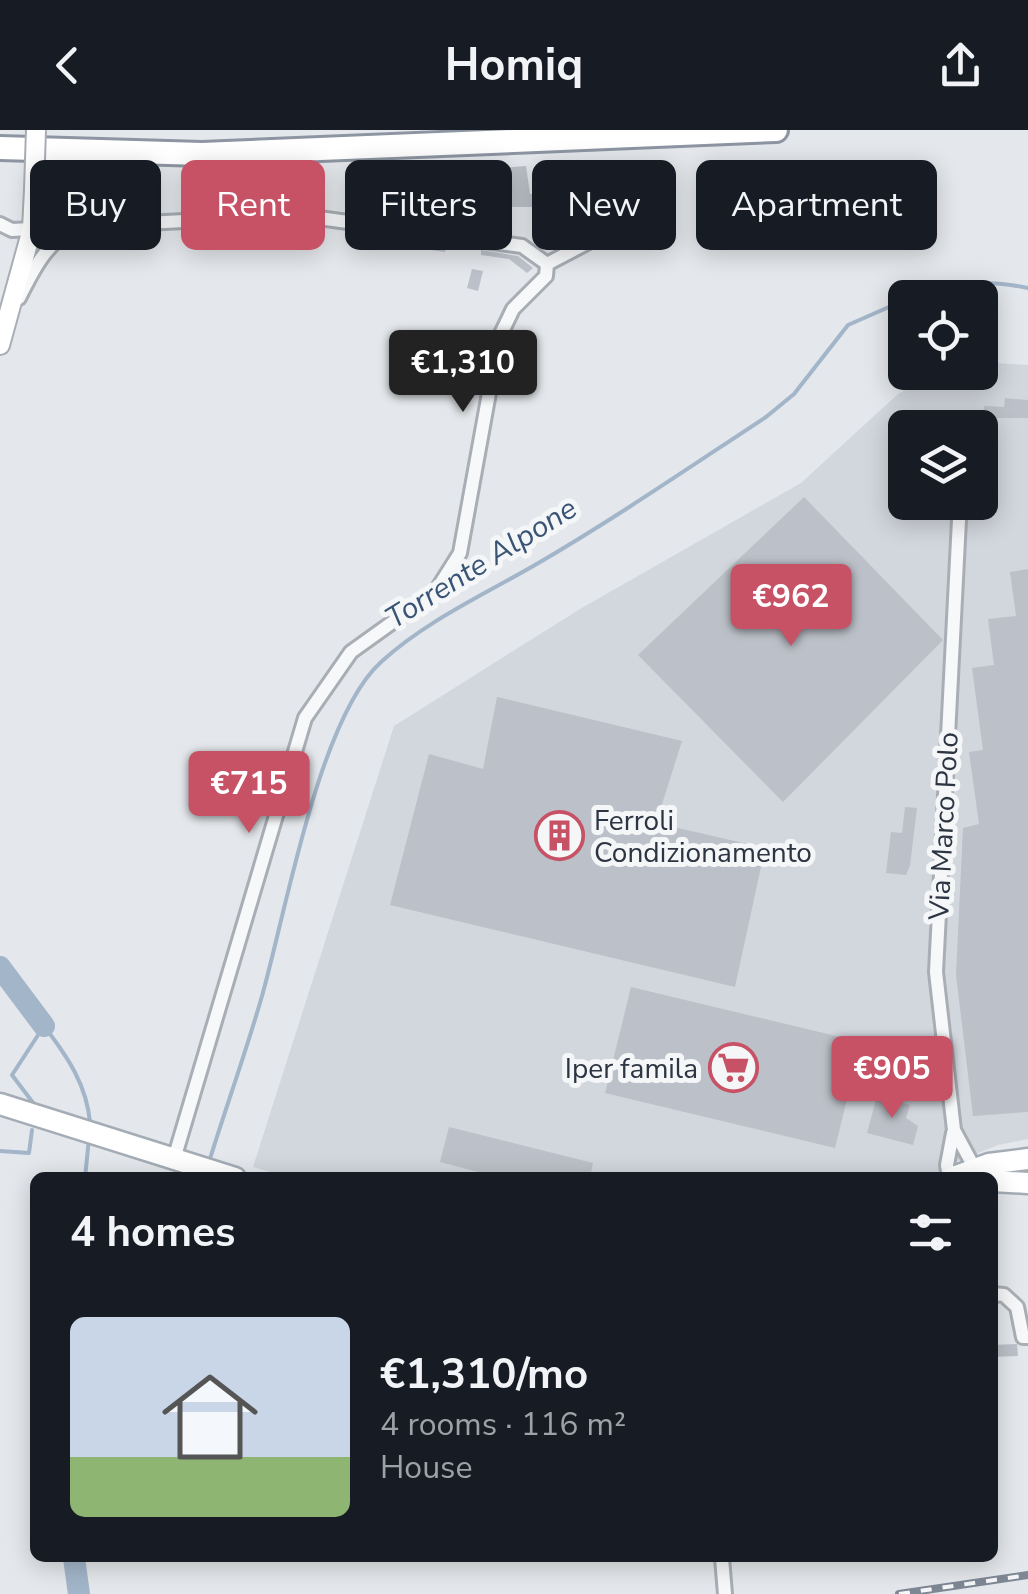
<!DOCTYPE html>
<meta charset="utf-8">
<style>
body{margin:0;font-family:"Nunito Sans",sans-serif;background:#242831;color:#f1f3f6;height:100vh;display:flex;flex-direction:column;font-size:38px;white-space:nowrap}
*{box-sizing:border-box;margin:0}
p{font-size:32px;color:#9ea1a6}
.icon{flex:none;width:55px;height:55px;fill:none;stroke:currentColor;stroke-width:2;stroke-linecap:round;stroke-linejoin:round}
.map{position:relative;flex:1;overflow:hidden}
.details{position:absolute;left:30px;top:1042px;width:968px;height:390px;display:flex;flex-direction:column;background:#171b24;border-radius:15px;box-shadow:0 5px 25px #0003}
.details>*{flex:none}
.banner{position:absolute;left:30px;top:30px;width:970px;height:90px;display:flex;gap:20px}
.controls{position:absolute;left:888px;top:150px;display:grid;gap:20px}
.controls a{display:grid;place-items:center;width:110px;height:110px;border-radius:15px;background:#171b24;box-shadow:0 5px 25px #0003;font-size:50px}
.price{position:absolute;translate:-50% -85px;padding:0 22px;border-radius:10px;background:#c75266;color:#fff;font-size:32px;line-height:65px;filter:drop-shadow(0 2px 5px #0008)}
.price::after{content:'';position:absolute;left:50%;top:60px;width:30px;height:22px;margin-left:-15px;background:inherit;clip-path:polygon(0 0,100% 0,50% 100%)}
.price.selected{background:#222;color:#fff}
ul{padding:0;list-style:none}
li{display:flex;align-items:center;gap:30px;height:250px;padding:0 40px}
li+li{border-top:2px solid #363941}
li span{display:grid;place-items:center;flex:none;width:280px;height:200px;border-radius:15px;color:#555}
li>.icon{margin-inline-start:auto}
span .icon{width:120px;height:120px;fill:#fffc;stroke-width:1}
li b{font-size:42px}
h2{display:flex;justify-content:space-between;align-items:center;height:120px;padding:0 40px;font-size:42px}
.pill{padding:0 35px;border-radius:15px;background:#171b24;box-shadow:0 5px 25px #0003;font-size:35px;line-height:90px}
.pill.selected{background:#c75266;color:#fff}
header{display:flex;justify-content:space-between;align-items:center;height:130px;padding:0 40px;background:#171b24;font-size:45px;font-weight:700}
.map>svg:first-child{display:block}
.built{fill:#d2d6dd;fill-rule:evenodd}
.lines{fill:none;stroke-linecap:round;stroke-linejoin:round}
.stream{stroke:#a2b5c9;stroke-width:4}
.river{stroke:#a2b5c9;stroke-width:22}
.building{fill:#bcc0c8}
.street-casing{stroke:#a9aeb5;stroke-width:18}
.secondary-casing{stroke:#a9aeb5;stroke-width:22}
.primary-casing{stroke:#a4acb6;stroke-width:25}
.highway-casing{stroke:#8c95a1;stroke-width:28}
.street{stroke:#f7f8fa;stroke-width:12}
.secondary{stroke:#fff;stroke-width:18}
.primary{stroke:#fff;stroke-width:20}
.highway{stroke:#fff;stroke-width:22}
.rail-casing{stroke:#7e8794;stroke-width:8}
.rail{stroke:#f4f6f8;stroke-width:4;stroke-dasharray:11;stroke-linecap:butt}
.secondary-bridge-casing{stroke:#a9aeb5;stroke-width:22;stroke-linecap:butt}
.secondary-bridge{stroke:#fff;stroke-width:18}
.labels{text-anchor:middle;stroke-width:10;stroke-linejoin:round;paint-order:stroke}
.poi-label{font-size:28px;fill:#2d3543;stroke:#f4f6f8;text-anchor:start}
.street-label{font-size:28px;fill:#2d3543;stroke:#f4f6f8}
.water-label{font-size:30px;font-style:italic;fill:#395474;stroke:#f4f6f8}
</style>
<header><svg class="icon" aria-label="back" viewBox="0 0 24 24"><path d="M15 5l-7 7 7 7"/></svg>Homiq<svg class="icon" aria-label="share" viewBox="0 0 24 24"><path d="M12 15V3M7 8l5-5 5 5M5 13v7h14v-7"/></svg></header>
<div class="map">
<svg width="1028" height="1464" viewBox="0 0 1028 1464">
<rect width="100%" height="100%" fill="#e4e7eb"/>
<path class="built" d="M980,232L1028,235V1009L998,1015L946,1036L940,1048H291L253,1037L394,596L580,479L801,353L898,264L936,243L980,242ZM905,298H980V372H905Z"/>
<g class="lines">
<path class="stream" d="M910,168C947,151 989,150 1028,158
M34,974L12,945L44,896C67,926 87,955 90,993
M0,1021L29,1023L32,1000
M209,1032C226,977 246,922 262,866C286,782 319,588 381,532C426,491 483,465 535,435C614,389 690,337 766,287L794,264L848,195L905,170
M85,1048L89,1008"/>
<path class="river" d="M0,837L44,896
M74,1428L79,1464"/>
</g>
<path class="building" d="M526,36L530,64H550L551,79L570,78L571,88L538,92L534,77H492V84H481V77L444,78V43H502V38Z
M292,95L317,98L315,110L290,107Z
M390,108L446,116L445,122L389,114Z
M481,120L518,126L533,138L527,143L509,129L481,125Z
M472,139L483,141L478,161L467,158Z
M1005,268L1028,270V288H983L984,276L1004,277Z
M804,367L943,510L783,672L638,525Z
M1028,439V982L973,986L956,845L963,698L979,694L969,622L983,620L972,538L994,535L988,489L1016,486L1010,442Z
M497,567L682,611L656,693L765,718L735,857L390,775L429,624L483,639Z
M905,677L917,678L910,735L906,745L886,743L891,702L902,703Z
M631,857L861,912L835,1018L605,963Z
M877,966L910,975L906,988L918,996L913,1015L867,1003Z
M449,997L593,1033L590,1048H501L440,1032Z
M1017,1214L1018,1226L992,1227V1215Z"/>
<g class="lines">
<defs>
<path id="street" d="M34,70L52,87L67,92
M0,94L12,100L297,85L522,116L547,134
M547,134L602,105
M19,168C32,142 46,113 73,99
M959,390L936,842L954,1000L975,1039
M174,1029L305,588L351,522L436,461L460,423L499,208L513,179L546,146L547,134
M949,1048L947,1035L953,1003
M992,1164L1004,1165L1017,1177L1023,1207H1028
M722,1428L725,1464"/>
<path id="secondary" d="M0,215L32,99L34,60"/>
<path id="primary" d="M0,974L235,1048
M951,1048L989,1034L1028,1029
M992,1051L1028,1053"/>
<path id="highway" d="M0,18L202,24L776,0"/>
</defs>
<use href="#street" class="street-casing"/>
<use href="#secondary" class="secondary-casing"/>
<use href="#primary" class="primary-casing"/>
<use href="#highway" class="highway-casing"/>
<use href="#street" class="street"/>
<use href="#secondary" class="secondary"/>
<use href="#primary" class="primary"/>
<use href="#highway" class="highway"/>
<defs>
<path id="rail" d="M899,1464L1028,1445"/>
</defs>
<use href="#rail" class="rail-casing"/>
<use href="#rail" class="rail"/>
<defs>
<path id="secondary-bridge" d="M34,60L36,0"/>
</defs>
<use href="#secondary-bridge" class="secondary-bridge-casing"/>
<use href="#secondary-bridge" class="secondary-bridge"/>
</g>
<defs>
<symbol id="building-ring" viewBox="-11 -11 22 22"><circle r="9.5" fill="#f4f6f8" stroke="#c75266" stroke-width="1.5"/><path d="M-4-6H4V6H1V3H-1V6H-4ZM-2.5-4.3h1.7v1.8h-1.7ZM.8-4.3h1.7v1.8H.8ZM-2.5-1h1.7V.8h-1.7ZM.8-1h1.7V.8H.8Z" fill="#c75266"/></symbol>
<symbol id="supermarket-ring" viewBox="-11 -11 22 22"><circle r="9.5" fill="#f4f6f8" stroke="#c75266" stroke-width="1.5"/><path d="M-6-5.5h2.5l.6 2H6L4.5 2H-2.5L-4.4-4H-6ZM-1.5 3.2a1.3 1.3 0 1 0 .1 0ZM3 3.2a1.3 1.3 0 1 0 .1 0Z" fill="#c75266"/></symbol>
</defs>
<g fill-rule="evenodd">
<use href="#building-ring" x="532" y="678" width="55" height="55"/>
<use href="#supermarket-ring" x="706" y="910" width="55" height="55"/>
</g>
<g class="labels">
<g class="poi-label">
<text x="594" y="700">Ferroli<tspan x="594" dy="32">Condizionamento</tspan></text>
<text x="698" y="948" text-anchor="end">Iper famila</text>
</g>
<g class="street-label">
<text transform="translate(943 696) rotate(-87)" y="10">Via Marco Polo</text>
</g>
<g class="water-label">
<text transform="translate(481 433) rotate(-32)" y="10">Torrente Alpone</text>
</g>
</g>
</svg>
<div class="controls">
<a><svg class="icon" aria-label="locate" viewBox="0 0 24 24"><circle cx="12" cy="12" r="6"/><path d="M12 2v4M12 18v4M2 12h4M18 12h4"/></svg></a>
<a><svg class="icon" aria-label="layers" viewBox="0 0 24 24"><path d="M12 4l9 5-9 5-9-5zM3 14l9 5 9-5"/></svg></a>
</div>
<b class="price selected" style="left:463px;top:285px">€1,310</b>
<b class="price" style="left:791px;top:519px">€962</b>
<b class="price" style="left:249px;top:706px">€715</b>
<b class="price" style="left:892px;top:991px">€905</b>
<div class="banner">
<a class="pill">Buy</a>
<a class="pill selected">Rent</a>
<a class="pill">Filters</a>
<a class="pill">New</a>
<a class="pill">Apartment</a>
</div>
<section class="details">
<h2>4 homes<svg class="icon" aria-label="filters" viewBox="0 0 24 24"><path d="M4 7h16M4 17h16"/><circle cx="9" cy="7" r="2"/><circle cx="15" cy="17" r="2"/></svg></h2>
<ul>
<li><span style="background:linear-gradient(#c9d6e8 70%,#8fb573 0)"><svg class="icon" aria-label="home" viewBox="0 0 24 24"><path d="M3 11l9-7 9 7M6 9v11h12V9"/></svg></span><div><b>€1,310/mo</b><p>4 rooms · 116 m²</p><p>House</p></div></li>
</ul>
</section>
</div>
